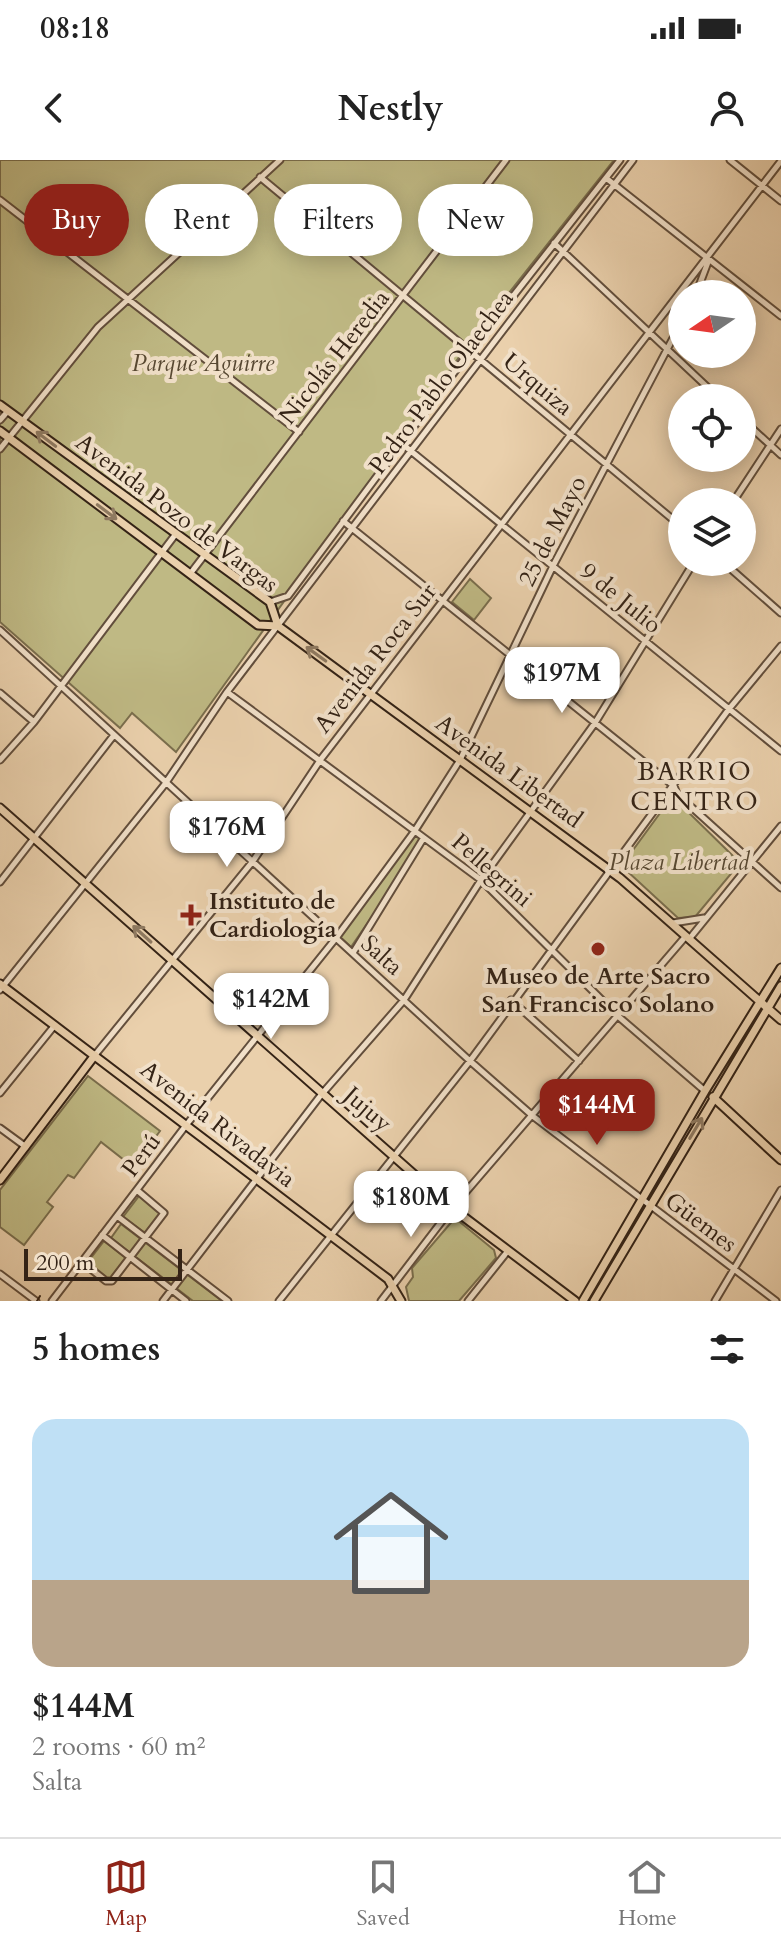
<!DOCTYPE html>
<meta charset="utf-8">
<style>
body{margin:0;font-family:Cardo,serif;background:#f6f6f6;color:#222;height:100vh;display:flex;flex-direction:column;font-size:30px;white-space:nowrap}
*{box-sizing:border-box;margin:0}
p{font-size:26px;color:#767676}
.icon{flex:none;width:44px;height:44px;fill:none;stroke:currentColor;stroke-width:2;stroke-linecap:round;stroke-linejoin:round}
.map{position:relative;height:1141px;overflow:hidden}
.sheet{display:flex;flex-direction:column;background:#fff;flex:1}
.sheet>*{flex:none}
.hud{position:absolute;left:24px;top:24px;width:734px;height:72px;display:flex;gap:16px}
.needle{width:52px;rotate:257deg}
.controls{position:absolute;left:668px;top:120px;display:grid;gap:16px}
.controls a{display:grid;place-items:center;width:88px;height:88px;border-radius:50%;background:#fff;box-shadow:0 4px 20px #0003;font-size:40px}
.scale{position:absolute;left:24px;bottom:20px;width:158px;box-sizing:border-box;padding-left:8px;border:4px solid #342316;border-top:0;font-size:22px;line-height:28px;white-space:nowrap;color:#342316;-webkit-text-stroke:6px #f1e0c9;paint-order:stroke}
.price{position:absolute;translate:-50% -68px;padding:0 18px;border-radius:16px;background:#fff;color:#222;font-size:26px;line-height:52px;filter:drop-shadow(0 2px 4px #0008)}
.price::after{content:'';position:absolute;left:50%;top:48px;width:24px;height:18px;margin-left:-12px;background:inherit;clip-path:polygon(0 0,100% 0,50% 100%)}
.price.selected{background:#8f2418;color:#fff}
ul{padding:0;list-style:none}
li{display:grid;align-content:center;gap:16px;height:424px;padding:0 32px}
li span{display:grid;place-items:center;height:248px;border-radius:24px;color:#555}
li>.icon{margin-inline-start:auto}
span .icon{width:144px;height:144px;fill:#fffc;stroke-width:1}
li b{font-size:34px}
h2{display:flex;justify-content:space-between;align-items:center;height:96px;padding:0 32px;font-size:34px}
.tag{padding:0 28px;border-radius:36px;background:#fff;box-shadow:0 4px 20px #0003;font-size:28px;line-height:72px}
.tag.selected{background:#8f2418;color:#fff}
.status{display:flex;justify-content:space-between;align-items:center;height:56px;padding:0 40px;background:#fff;direction:ltr}
.status svg{height:22px;fill:currentColor}
header{display:flex;justify-content:space-between;align-items:center;height:104px;padding:0 32px;background:#fff;font-size:36px;font-weight:700}
.dock{display:flex;justify-content:space-around;align-items:center;height:112px;border-top:2px solid #e0e0e0;background:#fff;font-size:22px;color:#767676}
.dock a{display:grid;justify-items:center;gap:4px}
.dock .selected{color:#8f2418}
.map>svg:first-child{display:block}
.green{fill:#bfb984;stroke:#7a6e4d;stroke-width:2}
.lines{fill:none;stroke-linecap:round;stroke-linejoin:round}
.minor-casing{stroke:#624e3c;stroke-width:9}
.major-casing{stroke:#342316;stroke-width:11}
.minor{stroke:#f1e0c9;stroke-width:5}
.major{stroke:#ead0ac;stroke-width:7}
.tram{stroke:#342316;stroke-width:2}
.oneway{stroke:#8f7a61}
.poi-dot{fill:#8f2418;stroke:#f1e0c9;stroke-width:3}
.labels{text-anchor:middle;stroke-width:8;stroke-linejoin:round;paint-order:stroke}
.street-label{font-size:24px;fill:#342316;stroke:#f1e0c9}
.park-label{font-size:24px;font-style:italic;fill:#574832;stroke:#f1e0c9}
.poi-label{font-size:24px;font-weight:bold;fill:#342316;stroke:#f1e0c9;text-anchor:start}
.neighbourhood-label{font-size:26px;letter-spacing:2px;fill:#342316;stroke:#f1e0c9}
</style>
<div class="status"><b>08:18</b><svg viewBox="0 0 49 12"><path d="M0 12V9h3v3zM5 12V6h3v6zM10 12V3h3v9zM15 12V0h3v12zM26 1h20v11H26zM47 4h2v5h-2z"/></svg></div>
<header><svg class="icon" aria-label="back" viewBox="0 0 24 24"><path d="M15 5l-7 7 7 7"/></svg>Nestly<svg class="icon" aria-label="person" viewBox="0 0 24 24"><circle cx="12" cy="8" r="4"/><path d="M4 21q1-7 8-7t8 7"/></svg></header>
<div class="map">
<svg width="781" height="1141" viewBox="0 0 781 1141">
<rect width="100%" height="100%" fill="#ead0ac"/>
<filter id="stains"><feTurbulence type="fractalNoise" baseFrequency=".0025" numOctaves="4"/><feColorMatrix values="0 0 0 0 .2 0 0 0 0 .09 0 0 0 0 .02 0 0 0 .5 -.17"/></filter>
<radialGradient id="worn" r=".72"><stop offset=".6" stop-color="#630" stop-opacity="0"/><stop offset="1" stop-color="#630" stop-opacity=".3"/></radialGradient>
<path class="green" d="M0,0H614L467,186L176,592L132,553L120,568L0,462Z
M470,419L491,438L474,460L452,442Z
M680,644L734,697L735,709L695,757L678,758L627,711L625,701L666,645Z
M415,673L424,681L351,787L337,774Z
M88,916L160,971L133,1007L101,982L74,1018L68,1015L47,1042L53,1047L24,1085L0,1067V1030Z
M139,1036L161,1052L145,1073L123,1057Z
M455,1058L494,1090L496,1098L459,1141H409L406,1127L413,1117L412,1108Z
M121,1064L222,1141H193L111,1078Z
M104,1081L126,1098L109,1120L87,1103Z"/>
<g class="lines">
<defs>
<path id="minor" d="M730,0L781,41
M260,17L682,367
M606,18L781,156
M0,40L299,272
M554,83L719,238
M696,134L708,102
M742,259L781,295
M0,260L8,251
M401,283L781,591
M0,289L98,167L280,0
M733,342L781,269
M343,361L674,626L677,634L781,728
M723,402L781,453
M190,414L506,0
M270,442L288,436L470,191L620,0
M0,470L470,901L534,957L776,1141
M227,532L481,720L619,857L705,931
M0,533L34,562
M0,600L34,562L175,375
M0,722L114,575
M673,763L704,758
M690,778L781,666
M353,793L423,679
M0,830L165,624L227,532L633,0
M511,840L579,901
M95,895L253,701L321,599L781,1
M0,933L55,865
M0,968L26,987
M117,1056L228,1141
M102,1075L186,1141
M82,1102L106,1121H112L164,1053L138,1031
M0,1114L36,1141
M52,1141L187,964L336,778L414,672L460,600L553,406L682,161
M163,1141L321,935L404,840L481,720L595,563L694,402
M279,1141L470,901L729,549L781,486
M381,1141L452,1048L686,776
M468,1141L507,1092
M715,1141L781,1030"/>
<path id="major" d="M0,245L270,442L278,466
M0,271L258,465L278,466
M278,466L620,718L781,860
M0,648L452,1048L575,1141
M0,824L388,1119L401,1141
M713,937L781,1000
M0,1020L95,895
M583,1141L705,931L781,808
M594,1141L781,826"/>
</defs>
<use href="#minor" class="minor-casing"/>
<use href="#major" class="major-casing"/>
<use href="#minor" class="minor"/>
<use href="#major" class="major"/>
<path class="tram" d="M37,1141L40,1136"/>
</g>
<defs><path id="oneway-shaft" d="M-6 0H5M1.5-3L5.5 0L1.5 3" fill="none" stroke-width="1.6" stroke-linecap="round" stroke-linejoin="round" transform="scale(2)"/></defs>
<g class="oneway">
<use href="#oneway-shaft" transform="translate(46 279) rotate(-143)"/>
<use href="#oneway-shaft" transform="translate(107 352) rotate(37)"/>
<use href="#oneway-shaft" transform="translate(316 494) rotate(-144)"/>
<use href="#oneway-shaft" transform="translate(142 774) rotate(-138)"/>
<use href="#oneway-shaft" transform="translate(696 968) rotate(-59)"/>
</g>
<g class="poi-dot">
<path d="M187 743h8v8h8v8h-8v8h-8v-8h-8v-8h8z"/>
<circle cx="598" cy="789" r="8"/>
</g>
<g class="labels">
<g class="street-label">
<text transform="translate(334 197) rotate(-52)" y="8">Nicolás Heredia</text>
<text transform="translate(441 222) rotate(-53)" y="8">Pedro Pablo Olaechea</text>
<text transform="translate(538 224) rotate(40)" y="8">Urquiza</text>
<text transform="translate(177 353) rotate(37)" y="8">Avenida Pozo de Vargas</text>
<text transform="translate(552 371) rotate(-63)" y="8">25 de Mayo</text>
<text transform="translate(621 438) rotate(39)" y="8">9 de Julio</text>
<text transform="translate(375 498) rotate(-52)" y="8">Avenida Roca Sur</text>
<text transform="translate(509 611) rotate(36)" y="8">Avenida Libertad</text>
<text transform="translate(492 710) rotate(41)" y="8">Pellegrini</text>
<text transform="translate(382 795) rotate(42)" y="8">Salta</text>
<text transform="translate(368 949) rotate(41)" y="8">Jujuy</text>
<text transform="translate(218 964) rotate(38)" y="8">Avenida Rivadavia</text>
<text transform="translate(141 995) rotate(-53)" y="8">Perú</text>
<text transform="translate(701 1062) rotate(37)" y="8">Güemes</text>
</g>
<g class="park-label">
<text x="203" y="211">Parque Aguirre</text>
<text x="679" y="710">Plaza Libertad</text>
</g>
<g class="poi-label">
<text x="209" y="749">Instituto de<tspan x="209" dy="28">Cardiología</tspan></text>
<text x="598" y="824" text-anchor="middle">Museo de Arte Sacro<tspan x="598" dy="28">San Francisco Solano</tspan></text>
</g>
<g class="neighbourhood-label">
<text x="695" y="620">BARRIO<tspan x="695" dy="30">CENTRO</tspan></text>
</g>
</g>
<rect width="100%" height="100%" filter="url(#stains)"/>
<rect width="100%" height="100%" fill="url(#worn)"/>
</svg>
<div class="controls">
<a><svg class="needle" viewBox="-14 -14 28 28"><path d="M0-13l5 13h-10z" fill="#e53935"/><path d="M0 13l5-13h-10z" fill="#767676"/></svg></a>
<a><svg class="icon" aria-label="locate" viewBox="0 0 24 24"><circle cx="12" cy="12" r="6"/><path d="M12 2v4M12 18v4M2 12h4M18 12h4"/></svg></a>
<a><svg class="icon" aria-label="layers" viewBox="0 0 24 24"><path d="M12 4l9 5-9 5-9-5zM3 14l9 5 9-5"/></svg></a>
</div>
<div class="scale">200 m</div>
<b class="price" style="left:562px;top:555px">$197M</b>
<b class="price" style="left:227px;top:709px">$176M</b>
<b class="price" style="left:271px;top:881px">$142M</b>
<b class="price selected" style="left:597px;top:987px">$144M</b>
<b class="price" style="left:411px;top:1079px">$180M</b>
<div class="hud">
<a class="tag selected">Buy</a>
<a class="tag">Rent</a>
<a class="tag">Filters</a>
<a class="tag">New</a>
</div>
</div>
<section class="sheet">
<h2>5 homes<svg class="icon" aria-label="filters" viewBox="0 0 24 24"><path d="M4 7h16M4 17h16"/><circle cx="9" cy="7" r="2"/><circle cx="15" cy="17" r="2"/></svg></h2>
<ul>
<li><span style="background:linear-gradient(#bfe0f5 65%,#b9a48a 0)"><svg class="icon" aria-label="home" viewBox="0 0 24 24"><path d="M3 11l9-7 9 7M6 9v11h12V9"/></svg></span><div><b>$144M</b><p>2 rooms · 60 m²</p><p>Salta</p></div></li>
</ul>
</section>
<nav class="dock">
<a class="selected"><svg class="icon" aria-label="map" viewBox="0 0 24 24"><path d="M3 6l6-2 6 2 6-2v14l-6 2-6-2-6 2zM9 4v14M15 6v14"/></svg>Map</a>
<a><svg class="icon" aria-label="saved" viewBox="0 0 24 24"><path d="M7 4h10v16l-5-4-5 4z"/></svg>Saved</a>
<a><svg class="icon" aria-label="home" viewBox="0 0 24 24"><path d="M3 11l9-7 9 7M6 9v11h12V9"/></svg>Home</a>
</nav>
